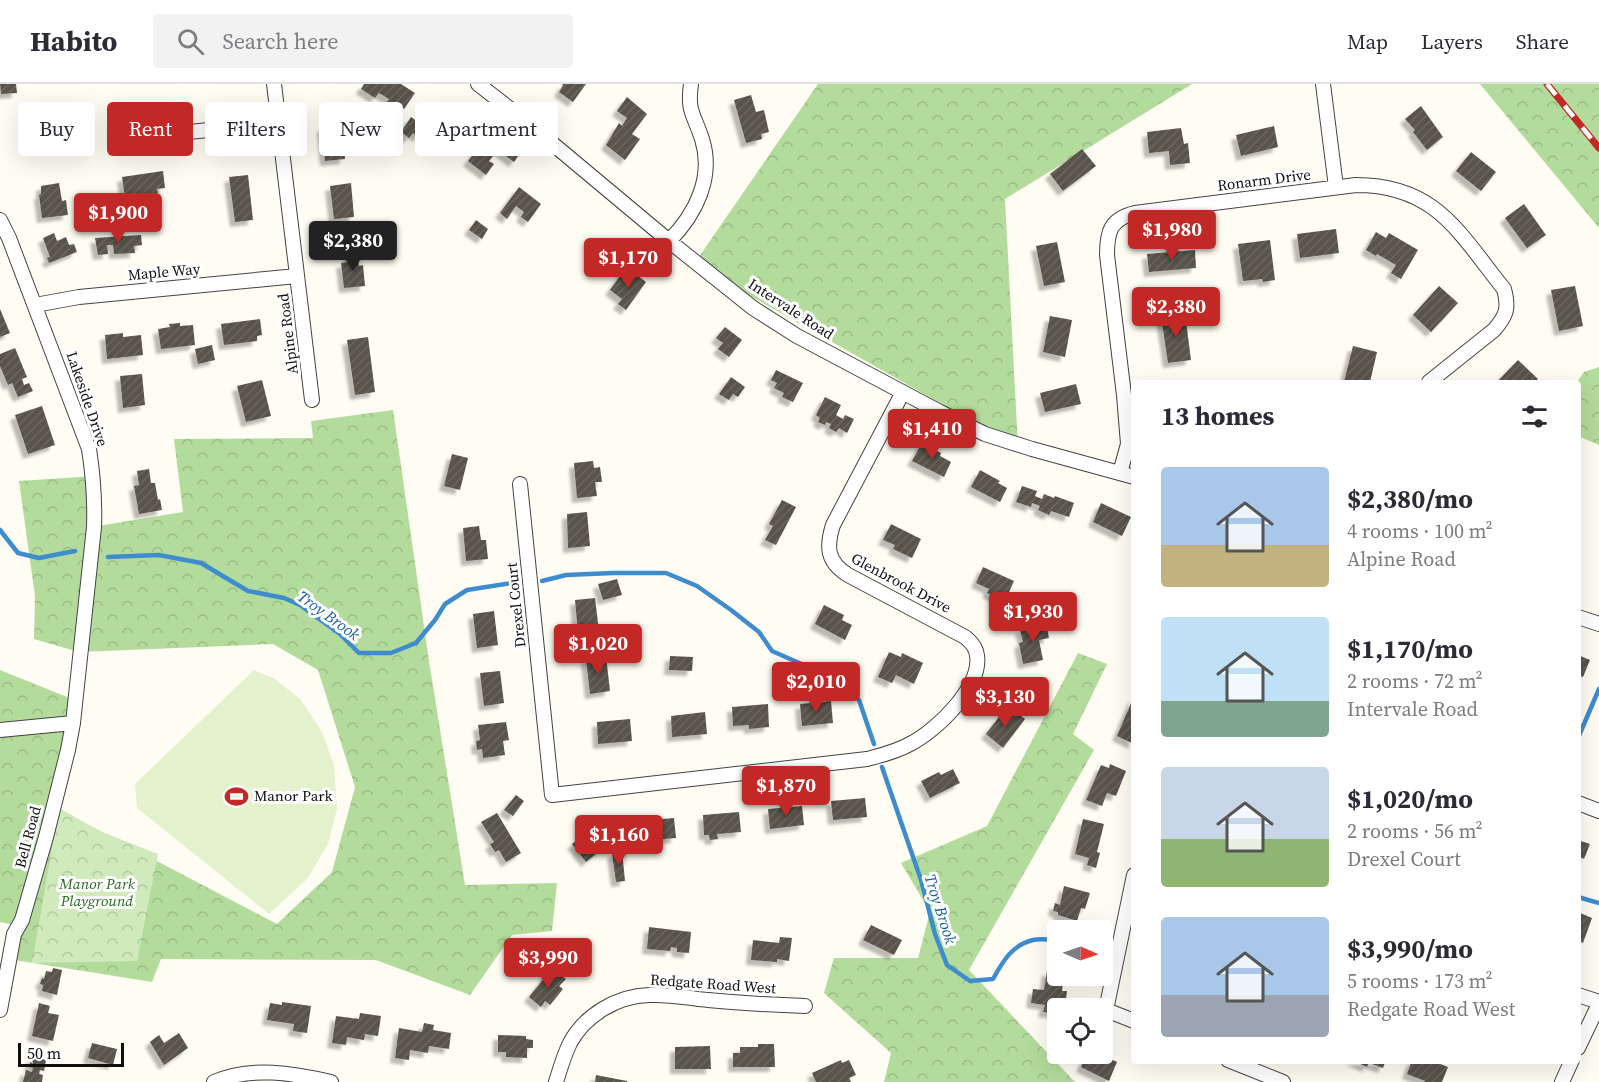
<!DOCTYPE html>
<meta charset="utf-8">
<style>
body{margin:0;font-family:"Source Serif 4",serif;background:#f2f2f3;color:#2b2b33;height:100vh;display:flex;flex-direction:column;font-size:22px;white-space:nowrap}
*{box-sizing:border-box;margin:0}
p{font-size:20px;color:#7c7c81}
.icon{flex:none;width:33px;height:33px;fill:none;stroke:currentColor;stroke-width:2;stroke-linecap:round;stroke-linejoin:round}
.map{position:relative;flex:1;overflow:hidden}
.side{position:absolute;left:1131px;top:296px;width:450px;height:684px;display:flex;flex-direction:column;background:#fff;border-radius:6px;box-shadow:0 6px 24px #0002}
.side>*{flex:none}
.banner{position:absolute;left:18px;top:18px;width:570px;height:54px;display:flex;gap:12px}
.needle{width:39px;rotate:92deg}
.controls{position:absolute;left:1047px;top:836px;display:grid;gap:12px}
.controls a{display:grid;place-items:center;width:66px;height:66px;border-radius:6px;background:#fff;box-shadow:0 6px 24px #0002;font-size:30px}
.scale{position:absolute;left:18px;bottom:15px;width:106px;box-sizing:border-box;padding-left:6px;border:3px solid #101010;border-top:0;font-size:16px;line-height:21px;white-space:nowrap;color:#101010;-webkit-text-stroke:4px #fff;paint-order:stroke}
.price{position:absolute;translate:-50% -51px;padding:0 14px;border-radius:6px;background:#c22926;color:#fff;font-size:20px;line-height:39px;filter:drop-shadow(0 2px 3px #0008)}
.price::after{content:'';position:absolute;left:50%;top:36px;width:18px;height:14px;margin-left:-9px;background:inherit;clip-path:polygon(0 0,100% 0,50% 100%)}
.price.active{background:#222;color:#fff}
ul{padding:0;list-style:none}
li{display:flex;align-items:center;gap:18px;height:150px;padding:0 30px}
li span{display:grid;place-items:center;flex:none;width:168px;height:120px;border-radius:6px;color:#555}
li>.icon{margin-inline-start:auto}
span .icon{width:72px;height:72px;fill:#fffc;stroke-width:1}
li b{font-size:26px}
h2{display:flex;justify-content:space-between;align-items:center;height:72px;padding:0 30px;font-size:26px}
.tag{padding:0 21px;border-radius:6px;background:#fff;box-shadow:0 6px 24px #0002;font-size:21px;line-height:54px}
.tag.active{background:#c22926;color:#fff}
header{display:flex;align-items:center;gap:36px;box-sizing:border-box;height:84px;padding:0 30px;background:#fff;border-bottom:2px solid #e1e1e2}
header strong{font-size:28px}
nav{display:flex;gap:33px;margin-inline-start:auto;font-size:21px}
.search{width:420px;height:54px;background:#f2f2f3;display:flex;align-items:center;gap:15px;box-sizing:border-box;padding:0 21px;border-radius:6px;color:#7c7c81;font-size:22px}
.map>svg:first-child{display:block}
.forest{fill:url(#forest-crowns)}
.park{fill:url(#park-crowns)}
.pitch{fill:#e3f2cd}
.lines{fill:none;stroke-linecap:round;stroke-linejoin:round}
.stream{stroke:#3e8bce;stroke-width:4.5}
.building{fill:url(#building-hatch);filter:url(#shadow)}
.minor-casing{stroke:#434343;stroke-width:16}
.minor{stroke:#fff;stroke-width:14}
.rail-casing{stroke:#c22926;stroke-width:7}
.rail{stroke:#fff;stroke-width:4.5;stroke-dasharray:14;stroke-linecap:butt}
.labels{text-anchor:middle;stroke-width:6;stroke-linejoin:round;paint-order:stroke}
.street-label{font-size:15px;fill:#101010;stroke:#fff}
.poi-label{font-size:15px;fill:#101010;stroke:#fff;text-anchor:start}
.park-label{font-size:15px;font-style:italic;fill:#29691f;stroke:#fff}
.water-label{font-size:16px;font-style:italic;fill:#175da4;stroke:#fff}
</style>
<header>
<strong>Habito</strong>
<div class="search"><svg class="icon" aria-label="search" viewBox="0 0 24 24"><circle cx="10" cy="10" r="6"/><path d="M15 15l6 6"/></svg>Search here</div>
<nav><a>Map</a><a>Layers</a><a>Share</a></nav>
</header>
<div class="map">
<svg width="1599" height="998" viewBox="0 0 1599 998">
<defs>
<pattern id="forest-crowns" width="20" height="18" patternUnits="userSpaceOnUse" patternTransform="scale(1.5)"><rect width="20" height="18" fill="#b3db9b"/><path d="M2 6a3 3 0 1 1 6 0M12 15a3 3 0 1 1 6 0" fill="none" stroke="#99bb84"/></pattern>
<pattern id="park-crowns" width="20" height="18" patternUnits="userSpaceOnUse" patternTransform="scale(1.5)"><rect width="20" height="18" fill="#d1eabc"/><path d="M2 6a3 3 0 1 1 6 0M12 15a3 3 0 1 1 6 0" fill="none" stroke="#b2c8a1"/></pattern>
<pattern id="building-hatch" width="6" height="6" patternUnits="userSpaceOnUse" patternTransform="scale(1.5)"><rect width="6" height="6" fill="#59524c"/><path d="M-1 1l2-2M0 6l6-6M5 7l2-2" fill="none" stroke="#6c6661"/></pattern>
<filter id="shadow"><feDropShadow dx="-5" dy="5" stdDeviation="1.5" flood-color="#0004"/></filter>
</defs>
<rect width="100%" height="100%" fill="#fffdf3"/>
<path class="forest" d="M818,0H1192L1005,115L1018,363L694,180Z
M1480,0H1599V144Z
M1599,283V361L1578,352V298H1577L1584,288Z
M393,326L429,577L465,801L557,799L552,847L512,851L470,911L376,876L161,875L152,898L8,875L14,841L0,838V586L72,615L53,730L92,743L277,840L332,788L355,703L318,586L273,560L79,568L34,555L35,512L19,397L95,392L98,442L183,428L174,355L313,354L311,337Z
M1078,569L1107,580L1073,650L1094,666L969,886L1075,998H884L891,969L824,909L834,874H918L930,828L901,779L987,742Z"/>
<path class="park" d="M59,724L102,748L158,770L137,877L32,879Z"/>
<path class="pitch" d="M254,586L275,595L301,616L322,648L334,681L337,725L328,760L308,794L269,830L137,724L135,700Z"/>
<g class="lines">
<path class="stream" d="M0,446L18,469L39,474L75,467
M108,473L159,471L201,479L248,507L284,514L300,521L340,550L359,569H391L416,559L435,536L445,520L467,506L518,498
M542,497L566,491L613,489H666L697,502L731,526L759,548L772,567L840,597L859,616L874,660
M1578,654L1599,605
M882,683L921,796L935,850L947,881L970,897L993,895C1003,877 1012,861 1033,856C1041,854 1050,856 1058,856
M1578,813L1599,819"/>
</g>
<path class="building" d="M0,0H16L17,9L1,10Z
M364,0H401L415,9L404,25L396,20L393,25L385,20L389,15L379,9L375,14L361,5Z
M562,0H586L573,18L559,8L563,1Z
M751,11L756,28L764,26L769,48L761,50L762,55L746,59L734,16Z
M627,13L647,30L632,50L640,55L625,76L606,61L619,39L622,42L627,34L617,27Z
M1421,22L1443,53L1427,66L1413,48L1415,46L1405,35Z
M411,33L425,43L418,53L413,49L409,54L401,48Z
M491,40L507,53L504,57L506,59L509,55L523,65L514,78L498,66L489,77L494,80L486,91L468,77L483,58L479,55Z
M342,41L345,75L325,77L322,43Z
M1274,42L1278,63L1241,72L1236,51Z
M1181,44L1184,60L1188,59L1190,79L1170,81L1169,67L1149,69L1147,48Z
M1082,65L1096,82L1063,107L1050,90Z
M1471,68L1496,88L1481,107L1456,87Z
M163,87L165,104L157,105L158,109L125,114L122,93Z
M248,91L253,136L235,138L229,93Z
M59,99L62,117L66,116L68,131L42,134L39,111L41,110V102Z
M351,99L354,133L334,135L330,102Z
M519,103L541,120L528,138L521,133L524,128L516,122L507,135L500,129Z
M1524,120L1546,151L1527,164L1505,134Z
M476,136L488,145L482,155L469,146Z
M1336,145L1339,169L1300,174L1297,150Z
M1376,148L1386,154L1389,149L1418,166L1401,195L1391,189L1396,181L1377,170L1376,172L1366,166Z
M54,149L57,157L66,153L69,161L74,160L77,168L49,179L47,174L50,173L43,154Z
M141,151L142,161L134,162L135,169L114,170L113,161H107L108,170L98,171L95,154Z
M1270,156L1275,196L1263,198L1262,195L1243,197L1238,160Z
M1057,158L1065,198L1044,202L1036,162Z
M1195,166L1196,184L1149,188L1147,170Z
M362,169L363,176H358L359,182L363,181L365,202L344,204L341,179L350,178L349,170Z
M623,188L631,193L634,189L646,198L626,226L618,220L622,215L610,206Z
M1439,202L1458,219L1431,248L1413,231Z
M1575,202L1583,242L1559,247L1551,206Z
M0,225L10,249L0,253Z
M1185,229L1191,276L1168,279L1161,232Z
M1050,232L1072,236L1065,273L1043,268Z
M260,235L262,251L257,252V257L224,261L221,240Z
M180,239V242L193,241L195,261L161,265L158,245L170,243L169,240Z
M725,243L742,256L729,273L718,265L723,259L716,254Z
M123,249V253L141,251L143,271L107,275L105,251Z
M368,253L375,308L355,311L347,256Z
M212,261L215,276L198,280L195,265Z
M1353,262L1377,268L1370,298H1344Z
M15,264L27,293L22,295L24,301L29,299L33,307L18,313L12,299L8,301L0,282V270Z
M1518,276L1538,295L1535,298H1497Z
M776,286L803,299L793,318L782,313L784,309L774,304L777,299L771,296Z
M142,290L145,321L123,324L120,292Z
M731,293L745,303L738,313L733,310L729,316L719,310Z
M262,296L271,332L246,338L237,302Z
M1076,300L1081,320L1045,328L1040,309Z
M825,313L841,321L836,331L843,335L845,331L854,335L847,349L839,344L836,348L829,344L831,340L826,338L825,341L818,338L820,334L816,331Z
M42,322L55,361L28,370L15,331Z
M922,359L941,369L940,372L951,378L944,393L912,377Z
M452,370L468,374L460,406L444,402Z
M593,377L594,384L600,383L602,398H595L597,412L577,414L574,379Z
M149,385L151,399H155L158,416L160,415L162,426L139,430L134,402L139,401L137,387Z
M980,386L1000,397L998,399L1007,404L1000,418L971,403Z
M1022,402L1037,407L1035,412L1042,415L1044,410L1054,414L1055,412L1074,419L1069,433L1051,427L1049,431L1038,426L1040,422L1032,419L1031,423L1016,418Z
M782,416L796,423L776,461L765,456L773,442L769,440Z
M1101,419L1131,433L1122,452L1093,438Z
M587,428L590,462L568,464L567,430Z
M891,440L921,455L912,474L893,465L895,461L883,456Z
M479,442L481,456H486L488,475L466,477L463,444Z
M983,483L1014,497L1005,517L987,509L989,505L976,499Z
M617,495L622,511L603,516L598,500Z
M595,514L599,547L578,549L575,516Z
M824,521L844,531L842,536L852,541L845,556L815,540Z
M494,527L498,561L477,564L473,530Z
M1046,539L1049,554L1039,556L1043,576L1023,580L1019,559L1023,558L1020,545Z
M889,568L901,573L902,569L923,579L914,600L896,591L892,599L878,593Z
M1578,571L1590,576L1583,593L1578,591Z
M606,572L610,607L590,610L586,575Z
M670,572L693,573L692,587L669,586Z
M500,587L504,619L484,622L480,589Z
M1031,606L1046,615L1039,626L1025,617Z
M1134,612V660L1117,652Z
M831,617L833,639L802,642L800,620Z
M768,620L769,643L749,645V641L733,642L732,623Z
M1011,624L1025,635L1003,664L986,650L999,633L1002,635Z
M705,628L707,650L672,653L671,632Z
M630,635L632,657L598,660L597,638Z
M506,638L509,656L503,657L505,671L483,674L482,665L477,666L476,657L480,656L478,641Z
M1110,680L1126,687L1116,712L1107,709L1102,722L1086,716L1101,681L1109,684Z
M953,685L960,699L930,714L921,697L939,688L941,691Z
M516,711L524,717L513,732L504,726Z
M865,714L867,733L833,736L831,717Z
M802,722L804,741L770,745L768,725Z
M739,728L741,748L717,750L718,755L710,756L709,751H704L703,731Z
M497,729L521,769L506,778L499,766L495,768L490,760L494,758L481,738Z
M674,734L676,754L640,757L639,737Z
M1083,735L1104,740L1097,768L1100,769L1096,784L1087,781L1089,774L1075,770Z
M599,740L612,757L586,778L572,760Z
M1578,756L1590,760L1584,775L1578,772Z
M622,767L625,797L616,798L612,769Z
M1064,802L1090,809L1085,825L1081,824L1077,837L1058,831V828L1053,827L1055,819L1060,821Z
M1578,828L1592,834L1583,859L1581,858L1578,865Z
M871,841L902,856L894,871L863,856Z
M649,843L691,848L689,869L677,868V864L671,863L670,867L647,865Z
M780,853L792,854L789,877L777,875V878L751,876L753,856L779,859Z
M53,884L62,886L57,911L42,907L43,901L40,900L42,894L44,895L46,887L52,888Z
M552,884L566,895L559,902L563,905L550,921L545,917L541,923L529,913Z
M1047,887L1058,888V891H1064L1062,907H1067L1065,924H1058V930L1043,928L1045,921L1031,919L1033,905L1044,906Z
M282,918L311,922L307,949L293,947L294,940L267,936L270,919L282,921Z
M39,919L50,922L48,929L59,931L53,957L32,952Z
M360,929L381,932L378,952L365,950L364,956L347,953L346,961L332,959L336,932L359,935Z
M424,939L434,941L433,946L451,949L449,965L429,962L428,969L410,966L409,976L395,974L399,944L422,948Z
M179,949L188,964L164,981L150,958L159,951L164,959Z
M498,951L526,952V955L533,956V964H527V974L506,973V968H498Z
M92,959L117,965L113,981L88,974Z
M758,960H774L775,983H733V969H740V963H758Z
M710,962L711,985H675V963Z
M1088,969H1098L1117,978L1109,997L1081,983Z
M32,973L46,976L44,987L40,986L39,990L43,991L42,998H23L26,986L32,988L33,984L29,983Z
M841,976L842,979L849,976L856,991L849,994L851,998H816L812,989Z
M1351,976H1386L1383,984L1369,979L1367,983Z
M1412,976H1430L1448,983L1442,998H1424L1425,997L1407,990Z
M596,991L627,997V998H595Z"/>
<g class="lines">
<defs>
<path id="minor" d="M274,0L312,316
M478,0L523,35L669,157L753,224L797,252L940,328L985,350L1032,365L1134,393
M1323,0L1336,103
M149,52L279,39
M0,136L9,154L89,365C93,391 95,416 94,443L73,639L68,666L46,753L22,836L14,850L0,926
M669,157C696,130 714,93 702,55C694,30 687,28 691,0
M35,221L79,213L297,192
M1120,389L1128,360L1124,311L1107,171C1107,148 1110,135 1135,129L1356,101C1436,101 1459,149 1504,205C1509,224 1507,231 1494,246L1429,298
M520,400L552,711L867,675C882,671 896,668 910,660C936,647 986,600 976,567C974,561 970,557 965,553L848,491C827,478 826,463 833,441L903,308
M1578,533L1599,540
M0,646L73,639
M1578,719L1599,727
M1134,791L1106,926L1134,937
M1578,911L1599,918
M1578,964L1599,920
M1228,976L1283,998
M214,998C251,982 293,989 331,998
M556,998C560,985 564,971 570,959C585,931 617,912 649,911C668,910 689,914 708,916C740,919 772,921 805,922
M1562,998L1572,976"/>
</defs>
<use href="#minor" class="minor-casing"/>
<use href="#minor" class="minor"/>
<defs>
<path id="rail" d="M1547,0L1599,64"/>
</defs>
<use href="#rail" class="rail-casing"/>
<use href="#rail" class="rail"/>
</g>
<defs>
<symbol id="stadium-bare" viewBox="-9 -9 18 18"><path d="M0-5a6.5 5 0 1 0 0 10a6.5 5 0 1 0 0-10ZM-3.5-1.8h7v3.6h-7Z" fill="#c22926" stroke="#fff" stroke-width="2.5" paint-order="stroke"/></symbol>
</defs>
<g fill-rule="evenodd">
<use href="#stadium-bare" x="220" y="696" width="33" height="33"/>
</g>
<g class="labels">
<g class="street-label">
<text transform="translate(1264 96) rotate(-7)" y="5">Ronarm Drive</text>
<text transform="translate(164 188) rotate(-5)" y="5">Maple Way</text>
<text transform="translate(791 225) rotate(33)" y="5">Intervale Road</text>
<text transform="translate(288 250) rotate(-97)" y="5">Alpine Road</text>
<text transform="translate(87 315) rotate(71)" y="5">Lakeside Drive</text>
<text transform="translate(901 499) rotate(28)" y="5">Glenbrook Drive</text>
<text transform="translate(516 521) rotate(-96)" y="5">Drexel Court</text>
<text transform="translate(28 753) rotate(-75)" y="5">Bell Road</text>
<text transform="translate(713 900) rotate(4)" y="5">Redgate Road West</text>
</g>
<g class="poi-label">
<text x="254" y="717">Manor Park</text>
</g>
<g class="park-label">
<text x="97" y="805">Manor Park<tspan x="97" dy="17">Playground</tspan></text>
</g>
<g class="water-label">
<text transform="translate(329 531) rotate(36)" y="6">Troy Brook</text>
<text transform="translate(941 825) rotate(72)" y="6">Troy Brook</text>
</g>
</g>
</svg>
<div class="controls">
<a><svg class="needle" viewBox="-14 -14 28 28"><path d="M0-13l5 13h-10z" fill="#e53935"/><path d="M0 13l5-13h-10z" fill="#7c7c81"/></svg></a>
<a><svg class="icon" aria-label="locate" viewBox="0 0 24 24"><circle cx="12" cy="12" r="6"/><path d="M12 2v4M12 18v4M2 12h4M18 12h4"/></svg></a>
</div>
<div class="scale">50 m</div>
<b class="price" style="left:118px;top:160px">$1,900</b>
<b class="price" style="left:1172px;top:177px">$1,980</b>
<b class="price active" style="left:353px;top:188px">$2,380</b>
<b class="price" style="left:628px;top:205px">$1,170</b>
<b class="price" style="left:1176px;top:254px">$2,380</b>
<b class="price" style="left:932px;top:376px">$1,410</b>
<b class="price" style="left:1033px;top:559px">$1,930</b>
<b class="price" style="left:598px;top:591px">$1,020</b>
<b class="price" style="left:816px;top:629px">$2,010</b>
<b class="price" style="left:1005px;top:644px">$3,130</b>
<b class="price" style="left:786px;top:733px">$1,870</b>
<b class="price" style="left:619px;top:782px">$1,160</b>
<b class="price" style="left:548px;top:905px">$3,990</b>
<div class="banner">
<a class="tag">Buy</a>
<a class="tag active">Rent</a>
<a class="tag">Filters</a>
<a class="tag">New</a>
<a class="tag">Apartment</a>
</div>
<section class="side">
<h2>13 homes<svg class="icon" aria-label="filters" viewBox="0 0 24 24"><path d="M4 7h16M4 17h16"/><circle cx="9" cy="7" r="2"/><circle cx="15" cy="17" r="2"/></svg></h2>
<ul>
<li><span style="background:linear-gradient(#a9c7e8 65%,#c2b280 0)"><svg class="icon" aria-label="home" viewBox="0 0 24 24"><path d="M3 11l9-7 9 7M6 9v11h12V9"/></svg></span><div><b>$2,380/mo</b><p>4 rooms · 100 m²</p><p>Alpine Road</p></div></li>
<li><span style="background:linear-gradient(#bfe0f5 70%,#7fa58c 0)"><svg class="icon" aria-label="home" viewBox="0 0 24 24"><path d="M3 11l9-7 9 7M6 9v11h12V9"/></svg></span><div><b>$1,170/mo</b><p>2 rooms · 72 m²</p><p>Intervale Road</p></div></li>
<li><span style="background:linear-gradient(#c9d6e8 60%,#8fb573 0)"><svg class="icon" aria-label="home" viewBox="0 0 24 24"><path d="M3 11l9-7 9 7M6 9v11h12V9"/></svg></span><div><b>$1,020/mo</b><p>2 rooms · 56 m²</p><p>Drexel Court</p></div></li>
<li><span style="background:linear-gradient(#a9c7e8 65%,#9aa5b1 0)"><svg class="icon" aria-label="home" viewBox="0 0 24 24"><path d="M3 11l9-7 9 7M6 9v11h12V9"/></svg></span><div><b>$3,990/mo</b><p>5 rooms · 173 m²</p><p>Redgate Road West</p></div></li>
</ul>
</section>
</div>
